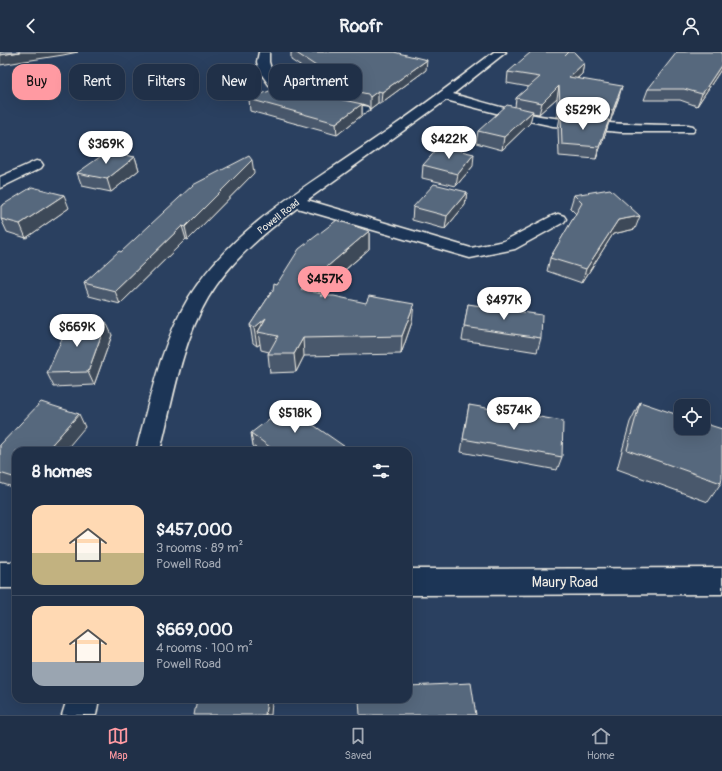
<!DOCTYPE html>
<meta charset="utf-8">
<style>
body{margin:0;font-family:Pangolin,sans-serif;background:#28384f;color:#f1f3f6;height:100vh;display:flex;flex-direction:column;font-size:15px;white-space:nowrap}
*{box-sizing:border-box;margin:0}
p{font-size:13px;color:#a2a9b4}
.icon{flex:none;width:22px;height:22px;fill:none;stroke:currentColor;stroke-width:2;stroke-linecap:round;stroke-linejoin:round}
.map{position:relative;flex:1;overflow:hidden}
.side{position:absolute;left:12px;top:395px;width:400px;height:256px;display:flex;flex-direction:column;background:#203048;border-radius:12px;box-shadow:0 4px 16px #0002,0 0 0 1px #3d4b60}
.side>*{flex:none}
.top-card{position:absolute;left:12px;top:12px;width:400px;height:36px;display:flex;gap:8px}
.buttons{position:absolute;left:674px;top:347px;display:grid;gap:8px}
.buttons a{display:grid;place-items:center;width:36px;height:36px;border-radius:8px;background:#203048;box-shadow:0 4px 16px #0002,0 0 0 1px #3d4b60;font-size:20px}
.price{position:absolute;translate:-50% -34px;padding:0 9px;border-radius:14px;background:#fff;color:#222;font-size:13px;line-height:26px;filter:drop-shadow(0 1px 2px #0008)}
.price::after{content:'';position:absolute;left:50%;top:24px;width:12px;height:9px;margin-left:-6px;background:inherit;clip-path:polygon(0 0,100% 0,50% 100%)}
.price.selected{background:#ff9aa2;color:#111}
ul{padding:0;list-style:none}
li{display:flex;align-items:center;gap:12px;height:100px;padding:0 20px}
li+li{border-top:1px solid #3d4b60}
li span{display:grid;place-items:center;flex:none;width:112px;height:80px;border-radius:12px;color:#555}
li>.icon{margin-inline-start:auto}
span .icon{width:48px;height:48px;fill:#fffc;stroke-width:1}
li b{font-size:17px}
h2{display:flex;justify-content:space-between;align-items:center;height:48px;padding:0 20px;font-size:17px}
.chip{padding:0 14px;border-radius:12px;background:#203048;box-shadow:0 4px 16px #0002,0 0 0 1px #3d4b60;font-size:14px;line-height:36px}
.chip.selected{background:#ff9aa2;color:#111}
header{display:flex;justify-content:space-between;align-items:center;height:52px;padding:0 20px;background:#203048;font-size:18px;font-weight:700}
.tabs{display:flex;justify-content:space-around;align-items:center;height:56px;border-top:1px solid #3d4b60;background:#203048;font-size:11px;color:#a2a9b4}
.tabs a{display:grid;justify-items:center;gap:2px}
.tabs .selected{color:#ff9aa2}
.map>svg:first-child{display:block}
.lines{fill:none;stroke-linecap:round;stroke-linejoin:round}
.minor-casing{stroke:#f4f1e8;stroke-width:3}
.minor{fill:#1d3557;fill-rule:evenodd}
.wall{fill:#4a596c;stroke:#f4f1e8}
.shaded-wall{fill:#3c4858;stroke:#f4f1e8}
.building{fill:#56677d;stroke:#f4f1e8}
.labels{text-anchor:middle;stroke-width:3;stroke-linejoin:round;paint-order:stroke}
.far-street-label{font-size:10px;fill:#f4f1e8;stroke:#1d3557}
.near-street-label{font-size:14px;fill:#f4f1e8;stroke:#1d3557}
</style>
<header><svg class="icon" aria-label="back" viewBox="0 0 24 24"><path d="M15 5l-7 7 7 7"/></svg>Roofr<svg class="icon" aria-label="person" viewBox="0 0 24 24"><circle cx="12" cy="8" r="4"/><path d="M4 21q1-7 8-7t8 7"/></svg></header>
<div class="map">
<svg width="722" height="663" viewBox="0 0 722 663">
<rect width="100%" height="100%" fill="#2a4060"/>
<filter id="ink" filterUnits="userSpaceOnUse"><feTurbulence type="fractalNoise" baseFrequency=".025" numOctaves="2"/><feDisplacementMap in="SourceGraphic" scale="8" xChannelSelector="R" yChannelSelector="G"/><feConvolveMatrix kernelMatrix="1 2 1 2 8 2 1 2 1" color-interpolation-filters="sRGB"/></filter>
<g filter="url(#ink)">
<g class="lines">
<defs>
<path id="minor" d="M259,0H269V10L272,20L277,27L311,43L368,55L369,58L363,62L303,49L269,33L260,20L257,10Z
M494,0H506L453,42C487,51 520,62 554,66C598,72 643,73 688,73L693,74L695,77L693,80H620L553,74L511,65L446,48L307,148L471,196L504,189L552,164L558,162L564,164L566,167L564,170L515,197L470,206L297,156C264,181 230,209 208,246C181,292 173,348 160,399H136C150,347 161,292 189,245C232,176 307,134 372,89C414,61 454,30 494,0Z
M36,109L41,110L43,113L41,116L0,136V125Z
M0,510H16V536H0Z
M722,516V542L408,543V517Z
M67,647H99L96,663H62Z"/>
</defs>
<use href="#minor" class="minor-casing"/>
<use href="#minor" class="minor"/>
</g>
<path class="wall" d="M291,0H394L426,18L381,51H378L370,57L368,54L362,52V63L337,83L250,59L249,47L310,41L302,37L301,26L312,22L291,8Z
M722,0V16L697,54L680,48H644L648,37Z
M575,1L584,11L582,22L577,27L619,45L610,70H609L606,80L596,107L559,104L558,76L560,65H557V46L539,62L532,61L530,71L502,98L476,91L478,79L515,55L516,46L529,35L507,31L508,20Z
M135,105L139,118L111,140L82,134L77,121Z
M423,113L473,114L456,134L422,126Z
M254,121L188,188L186,187L120,252L89,244L84,231L121,200Z
M467,140L465,153L445,177L412,168L413,155Z
M574,143L635,177L613,182L582,231L547,219L550,206L576,162L570,156Z
M69,156L26,186L7,180L1,167Z
M369,179V197L319,241L322,244L412,270L401,302L304,304L296,320L270,321L268,302L269,300L261,298L260,292L257,294L253,291L250,273L277,232Z
M468,252L541,286L537,300L462,288Z
M112,283L94,333L54,335L47,321Z
M640,350L721,431L708,450L617,417L630,370Z
M469,353L562,405L557,418L461,400Z
M85,375L16,399V436L0,431V393Z
M251,381L351,399H260L253,394Z"/>
<path class="shaded-wall" d="M20,0H78L63,3L0,13V3Z
M427,8L426,18L381,51L382,40Z
M584,11L582,22L566,36L569,25Z
M722,12V16L697,54L702,42Z
M559,34L557,46L539,62L542,51Z
M622,34L619,45L610,70L613,58Z
M378,39V51L370,57V45Z
M362,52V63L337,83L336,71Z
M533,59L530,71L502,98L504,85Z
M609,68L606,80L596,107L599,95Z
M474,102L473,114L456,134L458,122Z
M135,105L139,118L111,140L107,127Z
M252,108L254,121L188,188L185,175Z
M467,140L465,153L445,177L447,164Z
M64,143L69,156L26,186L20,172Z
M640,164L635,177L613,182L582,231L586,217L618,168Z
M182,174L186,187L120,252L115,239Z
M369,179V197L302,255L301,237Z
M414,252L412,270L401,302L402,284Z
M266,266L258,280L260,292L257,294L254,276Z
M106,270L112,283L94,333L88,320Z
M303,286L304,304L296,320L294,302Z
M79,362L85,375L65,399H46Z
M267,647H271L272,650L271,663H265Z"/>
<path class="building" d="M0,0H20L0,3Z
M295,0H394L427,8L382,40L378,39L370,45L368,42L311,30L301,26L322,18Z
M531,0H569L565,4L569,0H574L584,11L569,25L622,34L613,58L560,53L559,34L542,51L516,46L540,25L508,20Z
M677,0H722V12L702,42L684,37H648Z
M287,32L302,39L362,52L336,71L249,47Z
M507,53L533,59L504,85L478,79Z
M561,64L609,68L599,95L562,92Z
M440,94L474,102L458,122L423,113Z
M107,100L135,105L107,127L77,121Z
M249,104L252,108L185,175L182,174L115,239L84,231L119,199L121,200L193,133Z
M434,132L467,140L447,164L413,155Z
M32,135L64,143L20,172L1,167V154Z
M610,137L640,164L618,168L586,217L550,206L582,151L574,143Z
M337,168L369,179L301,237L322,242L320,244H334L366,251L369,244L414,252L402,284L303,286L294,302H268L278,284L258,280L266,266L254,276L250,273L273,238L274,231L277,232L299,197Z
M468,252L542,263L541,286L464,275Z
M106,270L88,320L47,321L69,271Z
M41,350L79,362L46,399H16V426L0,421V393Z
M640,350L681,364V376H703V371L722,377V426L721,431L627,398Z
M469,353L563,369L562,405L463,387Z
M286,354L351,399H275L251,381Z
M471,631L476,663H360L359,647H408V634Z
M197,647H267L265,663H194Z"/>
</g>
<g class="labels">
<g class="far-street-label">
<text transform="translate(278 164) rotate(-38)" y="4">Powell Road</text>
</g>
<g class="near-street-label">
<text x="565" y="535">Maury Road</text>
</g>
</g>
</svg>
<div class="buttons">
<a><svg class="icon" aria-label="locate" viewBox="0 0 24 24"><circle cx="12" cy="12" r="6"/><path d="M12 2v4M12 18v4M2 12h4M18 12h4"/></svg></a>
</div>
<b class="price" style="left:583px;top:79px">$529K</b>
<b class="price" style="left:449px;top:108px">$422K</b>
<b class="price" style="left:106px;top:113px">$369K</b>
<b class="price selected" style="left:325px;top:248px">$457K</b>
<b class="price" style="left:504px;top:269px">$497K</b>
<b class="price" style="left:77px;top:296px">$669K</b>
<b class="price" style="left:514px;top:379px">$574K</b>
<b class="price" style="left:295px;top:382px">$518K</b>
<div class="top-card">
<a class="chip selected">Buy</a>
<a class="chip">Rent</a>
<a class="chip">Filters</a>
<a class="chip">New</a>
<a class="chip">Apartment</a>
</div>
<section class="side">
<h2>8 homes<svg class="icon" aria-label="filters" viewBox="0 0 24 24"><path d="M4 7h16M4 17h16"/><circle cx="9" cy="7" r="2"/><circle cx="15" cy="17" r="2"/></svg></h2>
<ul>
<li><span style="background:linear-gradient(#ffd9b3 60%,#c2b280 0)"><svg class="icon" aria-label="home" viewBox="0 0 24 24"><path d="M3 11l9-7 9 7M6 9v11h12V9"/></svg></span><div><b>$457,000</b><p>3 rooms · 89 m²</p><p>Powell Road</p></div></li>
<li><span style="background:linear-gradient(#ffd9b3 70%,#9aa5b1 0)"><svg class="icon" aria-label="home" viewBox="0 0 24 24"><path d="M3 11l9-7 9 7M6 9v11h12V9"/></svg></span><div><b>$669,000</b><p>4 rooms · 100 m²</p><p>Powell Road</p></div></li>
</ul>
</section>
</div>
<nav class="tabs">
<a class="selected"><svg class="icon" aria-label="map" viewBox="0 0 24 24"><path d="M3 6l6-2 6 2 6-2v14l-6 2-6-2-6 2zM9 4v14M15 6v14"/></svg>Map</a>
<a><svg class="icon" aria-label="saved" viewBox="0 0 24 24"><path d="M7 4h10v16l-5-4-5 4z"/></svg>Saved</a>
<a><svg class="icon" aria-label="home" viewBox="0 0 24 24"><path d="M3 11l9-7 9 7M6 9v11h12V9"/></svg>Home</a>
</nav>
